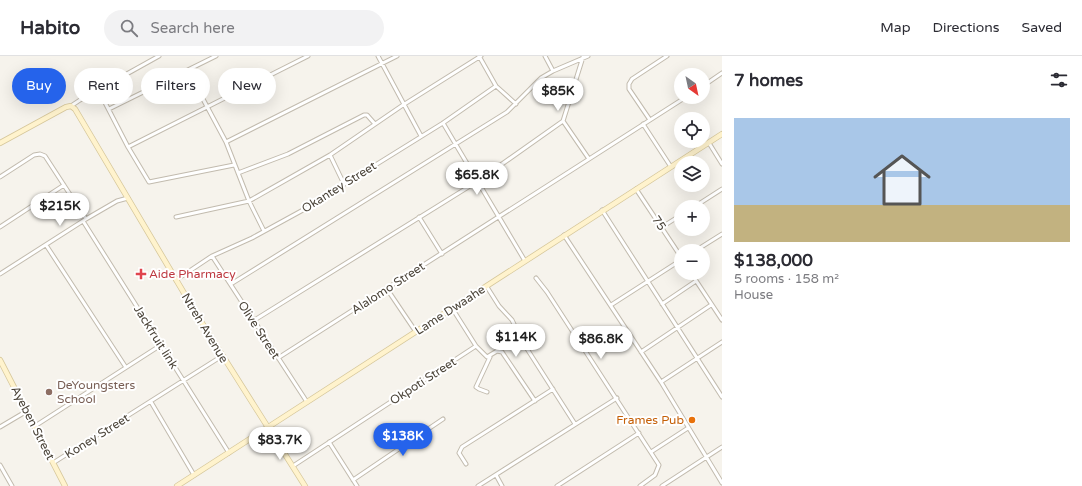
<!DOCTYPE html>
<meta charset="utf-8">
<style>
body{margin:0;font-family:"Varela Round",sans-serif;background:#f2f2f3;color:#2b2b33;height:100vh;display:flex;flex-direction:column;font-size:15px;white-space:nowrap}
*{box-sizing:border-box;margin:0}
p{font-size:13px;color:#7c7c81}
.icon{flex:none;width:22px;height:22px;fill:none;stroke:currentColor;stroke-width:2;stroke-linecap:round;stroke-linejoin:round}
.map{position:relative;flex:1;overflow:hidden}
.side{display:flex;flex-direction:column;background:#fff;width:360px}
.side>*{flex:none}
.top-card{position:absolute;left:12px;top:12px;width:380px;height:36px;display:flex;gap:8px}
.needle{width:26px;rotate:147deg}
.buttons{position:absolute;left:674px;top:12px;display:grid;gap:8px}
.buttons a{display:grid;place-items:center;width:36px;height:36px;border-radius:50%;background:#fff;box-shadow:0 4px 16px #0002;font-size:20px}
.price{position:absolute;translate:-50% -34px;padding:0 9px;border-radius:14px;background:#fff;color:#222;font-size:13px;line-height:26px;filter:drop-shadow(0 1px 2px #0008)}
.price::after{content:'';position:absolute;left:50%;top:24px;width:12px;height:9px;margin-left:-6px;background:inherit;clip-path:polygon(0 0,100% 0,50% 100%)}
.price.on{background:#2563eb;color:#fff}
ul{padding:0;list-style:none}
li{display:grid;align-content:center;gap:8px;height:212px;padding:0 12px}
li+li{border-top:1px solid #e1e1e2}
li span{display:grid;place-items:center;height:124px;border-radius:0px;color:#555}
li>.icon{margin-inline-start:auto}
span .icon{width:72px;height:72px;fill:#fffc;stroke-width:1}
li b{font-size:17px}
h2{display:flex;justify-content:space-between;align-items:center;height:48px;padding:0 12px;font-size:17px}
.chip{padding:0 14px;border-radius:18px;background:#fff;box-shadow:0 4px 16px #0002;font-size:14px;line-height:36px}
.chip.on{background:#2563eb;color:#fff}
header{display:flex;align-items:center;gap:24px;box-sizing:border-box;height:56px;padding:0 20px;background:#fff;border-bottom:1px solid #e1e1e2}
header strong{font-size:19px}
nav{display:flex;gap:22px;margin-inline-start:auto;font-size:14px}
.search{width:280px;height:36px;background:#f2f2f3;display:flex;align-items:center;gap:10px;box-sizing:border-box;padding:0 14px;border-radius:22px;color:#7c7c81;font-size:15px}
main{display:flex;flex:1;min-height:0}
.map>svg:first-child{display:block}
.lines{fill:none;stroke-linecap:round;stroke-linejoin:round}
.street-casing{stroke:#c2bbae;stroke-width:5}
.secondary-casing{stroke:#d6c79b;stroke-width:6}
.street{stroke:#fff;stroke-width:3}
.secondary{stroke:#fff3cd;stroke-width:4.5}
.health-dot{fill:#e0444e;stroke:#fff;stroke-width:1.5}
.education-dot{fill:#8d6e63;stroke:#fff;stroke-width:1.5}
.food-dot{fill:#e8710a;stroke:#fff;stroke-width:1.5}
.labels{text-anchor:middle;stroke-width:4;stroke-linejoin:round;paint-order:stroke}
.street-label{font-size:12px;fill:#4b4439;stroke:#fff}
.health-label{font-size:12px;fill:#be3a42;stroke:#fff;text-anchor:start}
.education-label{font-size:12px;fill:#785e54;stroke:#fff;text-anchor:start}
.food-label{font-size:12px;fill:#c56008;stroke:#fff;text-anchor:end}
</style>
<header>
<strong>Habito</strong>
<div class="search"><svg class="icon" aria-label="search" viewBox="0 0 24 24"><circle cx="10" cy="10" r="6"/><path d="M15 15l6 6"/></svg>Search here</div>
<nav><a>Map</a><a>Directions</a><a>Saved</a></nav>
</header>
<main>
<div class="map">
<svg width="722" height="430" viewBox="0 0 722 430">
<rect width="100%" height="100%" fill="#f6f3ec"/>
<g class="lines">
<defs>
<path id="street" d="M378,0L421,80
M479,0L496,30L516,48
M545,0L553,15
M583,1L563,65L589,103
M188,15L226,86L249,145L264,175
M703,30L722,17
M98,33L128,91L149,126L234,109
M71,50L80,44L159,0
M109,53L216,0
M650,64L629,33V28L632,23L667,0
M443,67L525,205
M643,68L671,111
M226,86L397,0
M709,87L722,108
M128,91L308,0
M330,99L344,128
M238,117L288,98L364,59H367L375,68
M0,121L34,99L40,98L45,100L86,163
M636,133L681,201
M694,151L722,133
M602,154L722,341
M176,161L249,145L330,99L403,49L481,0
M419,161L442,198
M83,165L229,397
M0,171L64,129
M662,171L681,159
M564,179L661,326L722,427
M46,189L125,310
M695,195L722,178
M212,200L307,346
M691,217L722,264
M0,218L86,163L117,145L128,142
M536,222L547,236L659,409L655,419L640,430
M176,224L212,200L252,182L303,154L443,67L496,30
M231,228L507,56L541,22L553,15L588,0
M487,231L499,250L512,264L522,285L575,368
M387,233L416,276
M662,248L696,225
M611,249L681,204
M253,265L478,125L563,65
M476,290L487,301L497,295L502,296L535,345
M641,296L711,249
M278,302L686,41
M661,326L722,286
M487,336L479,333L476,331L490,301
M151,346L194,419
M35,370L161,289
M0,371L27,355
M329,386L357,430
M651,396L688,372
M53,407L222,300
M466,408L459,397L462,391L553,333
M0,409L12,430
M293,410L476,290L452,252
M496,419L502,430
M353,424L443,363
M478,430L617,342
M557,430L639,377
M662,430L722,391"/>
<path id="secondary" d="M0,87L66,51L71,50L75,53L197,259L305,430
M0,304L65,430
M177,430L722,78"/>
</defs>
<use href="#street" class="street-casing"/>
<use href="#secondary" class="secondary-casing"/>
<use href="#street" class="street"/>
<use href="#secondary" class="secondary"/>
</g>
<path class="health-dot" d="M139 212h4v4h4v4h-4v4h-4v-4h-4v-4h4z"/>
<circle class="education-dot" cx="49" cy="336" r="4"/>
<circle class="food-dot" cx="692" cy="364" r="4"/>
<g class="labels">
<g class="street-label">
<text transform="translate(339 131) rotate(-32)" y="4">Okantey Street</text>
<text transform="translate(659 167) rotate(56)" y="4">75</text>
<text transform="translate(388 232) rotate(-33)" y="4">Alalomo Street</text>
<text transform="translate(450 254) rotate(-33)" y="4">Lame Dwaahe</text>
<text transform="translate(205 272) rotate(59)" y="4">Ntreh Avenue</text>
<text transform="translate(259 274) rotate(57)" y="4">Olive Street</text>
<text transform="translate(156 281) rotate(58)" y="4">Jackfruit link</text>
<text transform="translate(423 325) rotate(-33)" y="4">Okpoti Street</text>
<text transform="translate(33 367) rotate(63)" y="4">Ayeben Street</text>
<text transform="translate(97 380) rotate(-32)" y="4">Koney Street</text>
</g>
<g class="health-label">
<text x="149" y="222">Aide Pharmacy</text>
</g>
<g class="education-label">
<text x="57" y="333">DeYoungsters<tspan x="57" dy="14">School</tspan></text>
</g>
<g class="food-label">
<text x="684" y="368">Frames Pub</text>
</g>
</g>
</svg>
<div class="buttons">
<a><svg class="needle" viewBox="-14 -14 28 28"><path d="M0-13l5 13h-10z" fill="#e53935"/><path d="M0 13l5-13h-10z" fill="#7c7c81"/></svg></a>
<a><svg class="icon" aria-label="locate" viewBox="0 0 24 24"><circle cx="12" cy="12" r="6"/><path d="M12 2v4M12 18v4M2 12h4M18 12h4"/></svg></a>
<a><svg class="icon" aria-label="layers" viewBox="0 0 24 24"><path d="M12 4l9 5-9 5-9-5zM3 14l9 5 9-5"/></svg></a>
<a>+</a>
<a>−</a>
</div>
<b class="price" style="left:558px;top:56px">$85K</b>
<b class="price" style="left:477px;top:140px">$65.8K</b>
<b class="price" style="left:60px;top:171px">$215K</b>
<b class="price" style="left:516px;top:302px">$114K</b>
<b class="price" style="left:601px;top:304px">$86.8K</b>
<b class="price on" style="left:403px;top:401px">$138K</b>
<b class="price" style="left:280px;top:405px">$83.7K</b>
<div class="top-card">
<a class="chip on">Buy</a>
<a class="chip">Rent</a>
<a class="chip">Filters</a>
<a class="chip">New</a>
</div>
</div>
<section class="side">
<h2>7 homes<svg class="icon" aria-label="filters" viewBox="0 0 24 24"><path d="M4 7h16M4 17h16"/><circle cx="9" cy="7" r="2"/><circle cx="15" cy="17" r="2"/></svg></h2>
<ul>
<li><span style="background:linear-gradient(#a9c7e8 70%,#c2b280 0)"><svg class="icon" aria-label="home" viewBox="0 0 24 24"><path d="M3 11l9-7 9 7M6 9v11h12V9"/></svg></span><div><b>$138,000</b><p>5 rooms · 158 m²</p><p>House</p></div></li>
</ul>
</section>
</main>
